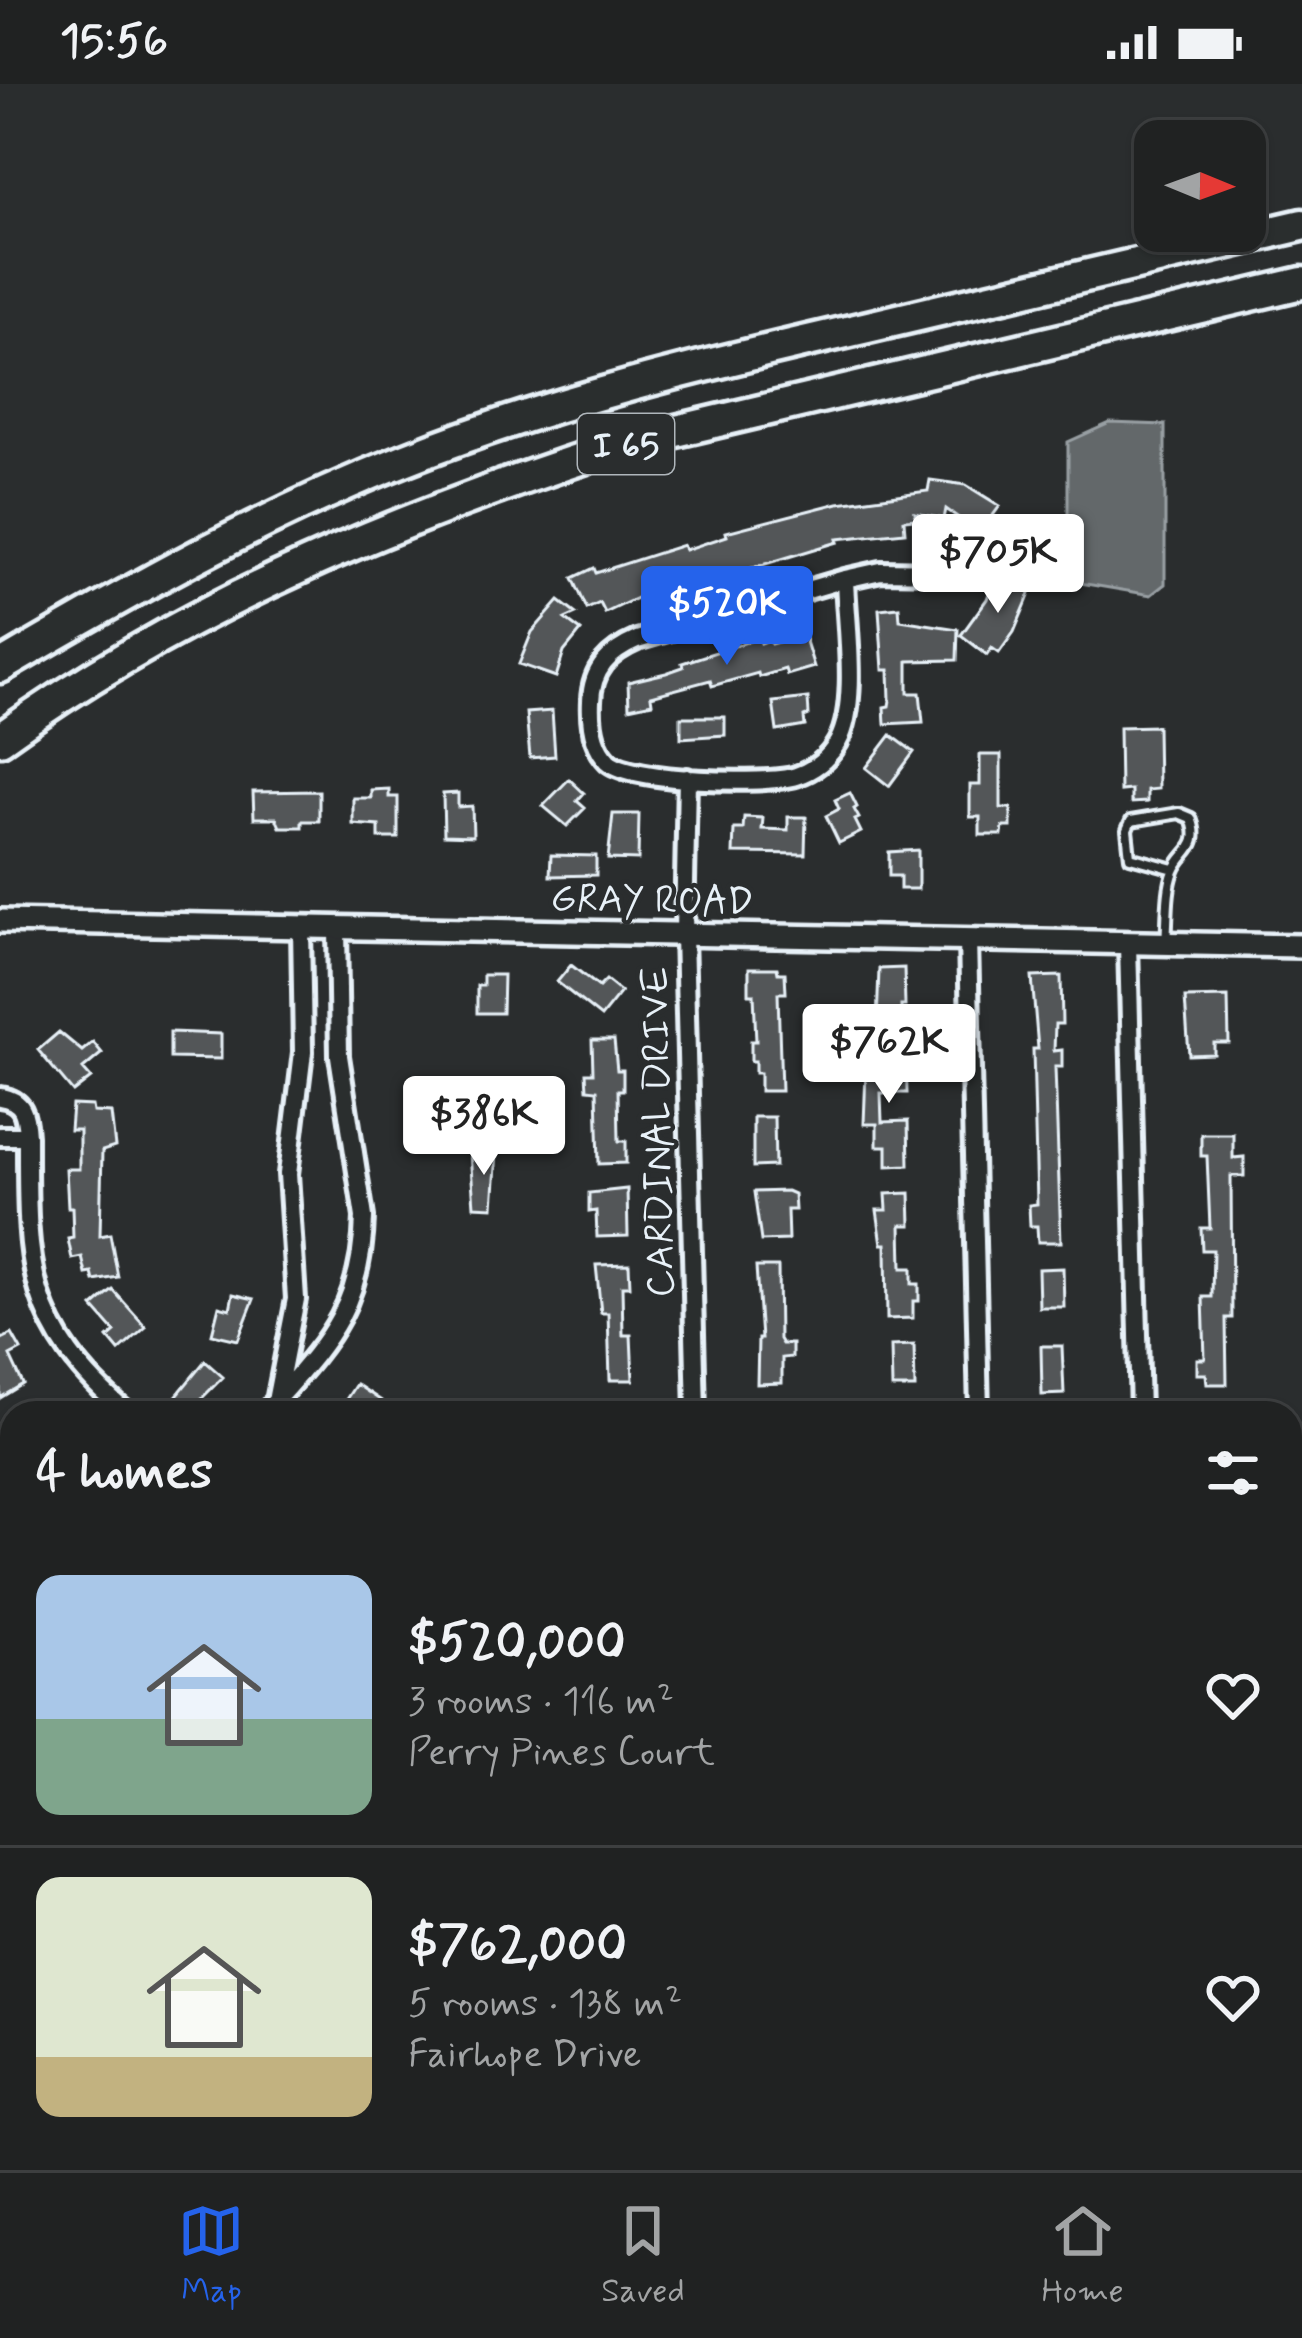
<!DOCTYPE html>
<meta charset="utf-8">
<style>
body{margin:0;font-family:Mynerve,sans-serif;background:#282a2a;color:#f1f3f6;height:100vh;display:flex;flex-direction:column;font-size:45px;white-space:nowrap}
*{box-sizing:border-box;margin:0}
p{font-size:39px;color:#a2a4a5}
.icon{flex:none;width:66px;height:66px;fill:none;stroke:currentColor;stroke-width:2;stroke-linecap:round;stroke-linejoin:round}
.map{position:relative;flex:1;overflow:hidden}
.drawer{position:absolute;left:0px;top:1317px;width:1302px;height:771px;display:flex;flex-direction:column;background:#202222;border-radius:36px 36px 0 0;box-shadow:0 3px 9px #0004,0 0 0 3px #3d3f40}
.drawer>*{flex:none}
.needle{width:78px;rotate:91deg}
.controls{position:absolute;left:1134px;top:36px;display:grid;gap:24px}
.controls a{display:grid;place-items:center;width:132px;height:132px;border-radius:24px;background:#202222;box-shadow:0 3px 9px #0004,0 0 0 3px #3d3f40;font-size:60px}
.price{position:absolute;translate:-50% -102px;padding:0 27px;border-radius:12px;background:#fff;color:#222;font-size:39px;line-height:78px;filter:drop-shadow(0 3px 6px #0008)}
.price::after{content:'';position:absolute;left:50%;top:72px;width:36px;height:27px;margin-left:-18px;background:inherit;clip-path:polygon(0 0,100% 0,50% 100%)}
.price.current{background:#2563eb;color:#fff}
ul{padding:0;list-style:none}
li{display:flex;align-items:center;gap:36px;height:300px;padding:0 36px}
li+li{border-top:3px solid #3d3f40}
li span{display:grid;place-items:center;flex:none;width:336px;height:240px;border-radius:24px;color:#555}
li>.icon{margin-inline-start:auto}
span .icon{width:144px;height:144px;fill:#fffc;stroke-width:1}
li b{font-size:51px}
h2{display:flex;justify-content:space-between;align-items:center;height:144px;padding:0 36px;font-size:51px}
.status{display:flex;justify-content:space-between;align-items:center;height:84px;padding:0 60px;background:#202222;direction:ltr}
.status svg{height:33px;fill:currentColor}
.tabs{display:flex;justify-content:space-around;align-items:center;height:168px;border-top:3px solid #3d3f40;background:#202222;font-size:33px;color:#a2a4a5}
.tabs a{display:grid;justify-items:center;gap:6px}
.tabs .current{color:#2563eb}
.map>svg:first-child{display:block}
.water{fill:#63686b;stroke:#989fa3;stroke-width:3}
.building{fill:#535759;stroke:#e8f1f8;stroke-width:3}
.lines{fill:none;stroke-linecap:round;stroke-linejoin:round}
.lane-casing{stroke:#e8f1f8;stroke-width:16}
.street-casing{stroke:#e8f1f8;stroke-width:26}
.secondary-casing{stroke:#e8f1f8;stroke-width:30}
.highway-casing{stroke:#e8f1f8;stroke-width:39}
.lane{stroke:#2a2d2e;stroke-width:8}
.street{stroke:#2a2d2e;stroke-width:16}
.secondary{stroke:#2a2d2e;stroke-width:21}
.highway{stroke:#2a2d2e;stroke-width:30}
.labels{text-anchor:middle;stroke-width:9;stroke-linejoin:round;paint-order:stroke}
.shield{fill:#2a2d2e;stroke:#afb6bb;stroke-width:3}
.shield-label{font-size:36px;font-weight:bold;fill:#e8f1f8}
.street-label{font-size:39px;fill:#e8f1f8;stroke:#2a2d2e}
</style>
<div class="status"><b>15:56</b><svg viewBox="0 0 49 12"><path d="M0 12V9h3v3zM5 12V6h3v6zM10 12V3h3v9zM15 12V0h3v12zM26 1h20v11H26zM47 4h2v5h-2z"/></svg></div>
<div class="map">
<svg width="1302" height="2086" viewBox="0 0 1302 2086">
<rect width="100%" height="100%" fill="#2a2d2e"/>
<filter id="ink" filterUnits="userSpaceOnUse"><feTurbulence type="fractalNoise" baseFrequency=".00833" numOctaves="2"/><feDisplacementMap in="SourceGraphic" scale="24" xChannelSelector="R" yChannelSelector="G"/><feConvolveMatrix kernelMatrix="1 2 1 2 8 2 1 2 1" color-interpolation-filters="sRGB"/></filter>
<g filter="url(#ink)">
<path class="water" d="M1110,339L1165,341V500L1151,511L1068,497V358Z
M12,1688V1801L0,1809V1693Z"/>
<path class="building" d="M930,396L966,401L1000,422L980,449L946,425L944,435L915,429L916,435L904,436L905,448L837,455L838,458L679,506L675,496L652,504L655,513L640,518L639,513L605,529L600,519L587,525L573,494L594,484L596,489L683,461L685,466L727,452L726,448L838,419L928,407Z
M1022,445L1031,474L997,487L986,458Z
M995,492L1032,505L1014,548L999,569L992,564L987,571L961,551L987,515Z
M559,517L576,530L565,535L581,547L564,568L556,593L519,580L532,548Z
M899,523L900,536L958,545L957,576L908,577V609H920L923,638L885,640L884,623L889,622L890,616L889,586H883L879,525Z
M804,551L814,583L787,591L785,585L759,593L758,589L712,602L710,596L651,612L652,619L629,624L628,598L666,589L683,583L682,579L759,554L761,559L769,556L771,560Z
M808,614L809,631L804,633L805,642L777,647L773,618Z
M552,627L555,672L530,674L526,629Z
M681,633H725V651L681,654Z
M1157,642L1158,705L1147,706V718L1131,719V706L1120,707L1119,643Z
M891,651L914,668L889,702L866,684Z
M980,671H1001V724H1011V743H1003L1002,751H980V733H970V701H980Z
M569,695L584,709L577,717L585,724L567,742L543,722Z
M389,705V713H398V754H379V742L353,740V714H371V706Z
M319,707V737H302V743H280L276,734H254L253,708Z
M458,709V723L472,722L473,752L444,751L443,710Z
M850,709L857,723L854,725L859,734L855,736L861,748L839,759L826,732L839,725L835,716Z
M613,730H639L638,776L608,775Z
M744,733L763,734L762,745L788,746V733H806L805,770L733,769L734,745H743Z
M918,766V805H900V792H889V768Z
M551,771L596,772V791L550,792Z
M571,881L599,903L606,896L621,908L601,933L557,898Z
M749,884H777L778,889H785L786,909H778L781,1007H760V989H755V977H751V957H756L754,910H749Z
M904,884L905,922H901V939L877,940L879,885Z
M483,891H503L502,929H477V902H483Z
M1061,892L1062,940H1055L1054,967L1062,966V983H1055L1061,1158H1038L1037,1142H1030L1029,1121L1037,1120L1033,965H1038L1032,893Z
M1228,913L1229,959H1214V970L1189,971L1185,914Z
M59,948L82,967L93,958L102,969L83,985L91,994L73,1008L38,966Z
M170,948L221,950V975L170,974Z
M592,956H614L617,986H623V1006H618L619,1057H626V1079L599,1080L597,1006L587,1005L586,989H593Z
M906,964L907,1009H881L882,1038L908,1037L909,1081L887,1082V1062H877V1040H864L866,988H884L883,965Z
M72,1021L92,1022L93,1028L111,1029L115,1063L102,1067L100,1152L110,1150L118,1193L94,1197L92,1189L86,1190L82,1173L72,1175L68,1155L73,1154L72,1123H68L66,1085H79V1046H70Z
M753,1033H774L775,1082L753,1083Z
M1201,1050H1233V1074L1244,1073V1092H1231L1232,1234H1226L1227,1300H1207L1206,1290H1197V1275H1205L1203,1213H1212L1213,1166H1202L1201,1144H1210L1207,1072H1201Z
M497,1068L493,1123L474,1122L470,1069Z
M627,1105L628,1152L597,1153L596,1127L589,1128V1109Z
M787,1107L794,1110L795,1126H787L788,1156L761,1157L754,1108Z
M910,1109L911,1141H901L902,1184H912V1200H919V1217H913V1234L887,1235L886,1160H882L877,1126H887L886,1110Z
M629,1180L630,1202H622L623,1251H631L633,1296H610L608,1229H601L596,1181Z
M756,1183H778L779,1255L782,1260H792V1273L782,1274V1299L757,1300L758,1255H761Z
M1063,1184L1064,1223H1039L1038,1185Z
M113,1206L146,1243L119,1267L108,1254L115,1248L93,1223Z
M233,1210L254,1215L238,1256L212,1250L219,1222L230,1225Z
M12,1250L21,1266L10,1272L23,1300L0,1314V1256Z
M914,1261L915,1304H892L891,1262Z
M1041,1262H1062L1064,1310L1042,1311Z
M205,1277L223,1293L187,1329L173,1316Z
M356,1300L383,1318L376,1329H346L351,1321L345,1317Z"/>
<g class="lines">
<defs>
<path id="lane" d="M1166,858C1168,837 1166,807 1174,787C1182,766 1203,765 1191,734L1179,729L1131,737L1127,746L1130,773L1174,785"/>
<path id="street" d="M845,495C846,539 859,620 838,658C829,674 814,686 796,692C767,701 630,698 608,677C593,662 590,637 591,617C592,585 609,568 637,556L845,495L881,487L940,488
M687,694L684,850L696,1329
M968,856L979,1329
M1128,859L1140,1329
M0,1013C24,1016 26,1032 27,1052H0
M27,1052C27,1178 24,1242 127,1329
M277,1312L296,1215L288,1090L303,968L301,843
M265,1329C323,1262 362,1228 364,1133L339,972L337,844
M0,1525L12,1520
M1290,1877L1302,1878
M246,2076V2086
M538,2086L546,2076
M870,2086L877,2076
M1193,2086L1194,2076"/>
<path id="secondary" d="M0,837L1302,862"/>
<path id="highway" d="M0,583C131,506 263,432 404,376C554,316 711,279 868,243C1012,209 1157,175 1302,141
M0,655C193,516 413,428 638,356L1302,199"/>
</defs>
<use href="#lane" class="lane-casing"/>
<use href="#street" class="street-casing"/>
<use href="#secondary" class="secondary-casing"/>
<use href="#highway" class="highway-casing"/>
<use href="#lane" class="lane"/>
<use href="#street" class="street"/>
<use href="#secondary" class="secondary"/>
<use href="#highway" class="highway"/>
</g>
</g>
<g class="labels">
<rect class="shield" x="578" y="330" width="96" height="60" rx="9"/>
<g class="shield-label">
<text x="626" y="373">I 65</text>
</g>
<g class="street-label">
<text transform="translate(652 814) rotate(1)" y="14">GRAY ROAD</text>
<text transform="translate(656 1048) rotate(-91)" y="14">CARDINAL DRIVE</text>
</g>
</g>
</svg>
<div class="controls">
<a><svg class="needle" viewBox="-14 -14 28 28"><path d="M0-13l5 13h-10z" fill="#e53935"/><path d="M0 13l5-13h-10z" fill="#a2a4a5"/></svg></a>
</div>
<b class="price" style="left:998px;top:532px">$705K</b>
<b class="price current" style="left:727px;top:584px">$520K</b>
<b class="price" style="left:889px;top:1022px">$762K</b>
<b class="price" style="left:484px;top:1094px">$386K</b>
<section class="drawer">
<h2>4 homes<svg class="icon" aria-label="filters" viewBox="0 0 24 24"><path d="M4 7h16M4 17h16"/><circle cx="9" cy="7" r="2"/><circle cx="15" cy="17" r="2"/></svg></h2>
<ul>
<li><span style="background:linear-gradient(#a9c7e8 60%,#7fa58c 0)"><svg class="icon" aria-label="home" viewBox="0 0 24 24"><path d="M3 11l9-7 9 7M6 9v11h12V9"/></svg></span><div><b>$520,000</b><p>3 rooms · 116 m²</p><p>Perry Pines Court</p></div><svg class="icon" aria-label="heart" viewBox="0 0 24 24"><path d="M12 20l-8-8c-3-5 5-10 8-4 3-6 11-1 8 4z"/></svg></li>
<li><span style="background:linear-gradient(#dfe7d0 75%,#c2b280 0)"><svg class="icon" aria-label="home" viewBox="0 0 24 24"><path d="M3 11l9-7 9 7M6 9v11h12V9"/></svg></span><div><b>$762,000</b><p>5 rooms · 138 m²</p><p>Fairhope Drive</p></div><svg class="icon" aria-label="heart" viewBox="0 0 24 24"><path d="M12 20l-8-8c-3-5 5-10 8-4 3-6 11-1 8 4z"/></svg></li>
</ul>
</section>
</div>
<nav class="tabs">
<a class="current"><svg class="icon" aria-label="map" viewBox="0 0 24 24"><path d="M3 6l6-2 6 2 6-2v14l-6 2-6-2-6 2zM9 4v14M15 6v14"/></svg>Map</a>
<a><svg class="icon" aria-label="saved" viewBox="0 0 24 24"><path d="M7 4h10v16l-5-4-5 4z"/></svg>Saved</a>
<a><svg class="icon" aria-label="home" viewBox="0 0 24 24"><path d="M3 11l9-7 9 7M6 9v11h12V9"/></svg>Home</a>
</nav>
